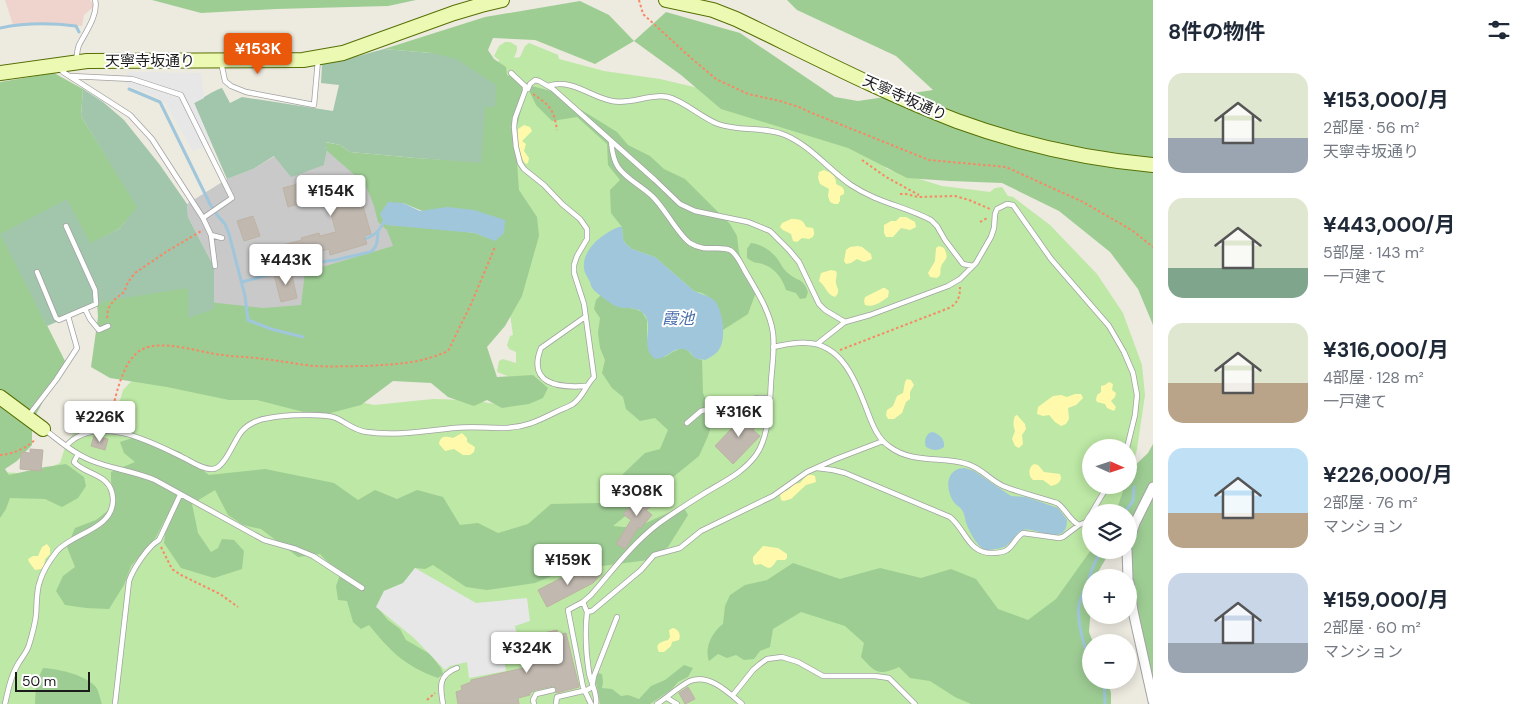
<!DOCTYPE html>
<html lang="ja">
<meta charset="utf-8">
<style>
body{margin:0;font-family:"DM Sans","Noto Sans JP",sans-serif;background:#f6f6f7;color:#1f2937;height:100vh;display:flex;flex-direction:column;font-size:19px;white-space:nowrap}
*{box-sizing:border-box;margin:0}
p{font-size:16px;color:#747a83}
.icon{flex:none;width:28px;height:28px;fill:none;stroke:currentColor;stroke-width:2;stroke-linecap:round;stroke-linejoin:round}
.map{position:relative;flex:1;overflow:hidden}
.details{display:flex;flex-direction:column;background:#fff;width:375px}
.details>*{flex:none}
.needle{width:32px;rotate:93deg}
.fabs{position:absolute;left:1082px;top:439px;display:grid;gap:10px}
.fabs a{display:grid;place-items:center;width:55px;height:55px;border-radius:50%;background:#fff;box-shadow:0 2px 12px #0003;font-size:25px}
.scale{position:absolute;left:15px;bottom:12px;width:75px;box-sizing:border-box;padding-left:5px;border:2px solid #1b1b1b;border-top:0;font-size:14px;line-height:18px;white-space:nowrap;color:#1b1b1b;-webkit-text-stroke:4px #fff;paint-order:stroke}
.price{position:absolute;translate:-50% -42px;padding:0 11px;border-radius:5px;background:#fff;color:#222;font-size:16px;line-height:32px;filter:drop-shadow(0 1px 2px #0008)}
.price::after{content:'';position:absolute;left:50%;top:30px;width:15px;height:11px;margin-left:-8px;background:inherit;clip-path:polygon(0 0,100% 0,50% 100%)}
.price.active{background:#ea580c;color:#fff}
ul{padding:0;list-style:none}
li{display:flex;align-items:center;gap:15px;height:125px;padding:0 15px}
li span{display:grid;place-items:center;flex:none;width:140px;height:100px;border-radius:15px;color:#555}
li>.icon{margin-inline-start:auto}
span .icon{width:60px;height:60px;fill:#fffc;stroke-width:1}
li b{font-size:21px}
h2{display:flex;justify-content:space-between;align-items:center;height:60px;padding:0 15px;font-size:21px}
main{display:flex;flex:1;min-height:0}
.map>svg:first-child{display:block}
.commercial{fill:#efd4ce}
.religious{fill:#c9c9c9}
.grass{fill:#bde8a5}
.forest{fill:#9ecd94;fill-rule:evenodd}
.sand{fill:#fff9ac}
.cemetery{fill:#a1c6ab}
.parking{fill:#e7e7e7}
.water{fill:#a0c6db}
.lines{fill:none;stroke-linecap:round;stroke-linejoin:round}
.stream{stroke:#a0c6db;stroke-width:3}
.building{fill:#c1b9b0;stroke:#beb2a3}
.lane-casing{stroke:#a2a2a2;stroke-width:6}
.street-casing{stroke:#a2a2a2;stroke-width:11}
.secondary-casing{stroke:#567004;stroke-width:16}
.path{stroke:#fa8764;stroke-width:2;stroke-dasharray:2.5 2.5;stroke-linecap:butt}
.lane{stroke:#fff;stroke-width:4.5}
.street{stroke:#fff;stroke-width:9}
.secondary{stroke:#ecf9b2;stroke-width:14}
.labels{text-anchor:middle;stroke-width:4;stroke-linejoin:round;paint-order:stroke}
.street-label{font-size:15px;fill:#1b1b1b;stroke:#fff}
.water-label{font-size:16px;font-style:italic;fill:#486daa;stroke:#fff}
</style>
<main>
<div class="map">
<svg width="1153" height="704" viewBox="0 0 1153 704">
<rect width="100%" height="100%" fill="#edeae0"/>
<path class="commercial" d="M5,0H90L94,6L84,15L82,26L65,25H13Z"/>
<path class="religious" d="M327,151L377,187L401,244L321,327L214,309V267L188,217L187,204L227,179L253,169L275,156L324,165Z"/>
<path class="grass" d="M505,42H510L517,46V50L514,58L520,57L525,46L529,43L556,54L558,55L559,59L604,71L660,79L839,121L887,169L942,186L975,190L990,192L995,188L1002,187L1008,196L1013,197L1050,225L1097,274L1123,313L1142,365L1145,395L1137,449L1129,483V448H1091V485H1128L1121,512H1091L1090,570L1063,704H0V472L35,474L60,463L67,441L74,433L115,418L123,390L146,366L327,395L374,405L433,399L471,400L501,405L515,379L497,372L499,361L503,359L516,363V352L509,349L507,345L510,336L513,335L508,300L496,68L499,60L494,56L499,46Z"/>
<path class="forest" d="M152,0H416L388,6L276,9L201,13Z
M787,0H1153V325L1138,289L1110,252L1059,211L1002,183L950,181L907,178L848,148L721,109L681,75L634,41L595,64L535,40L493,38L488,50L494,59L506,67L507,75L528,85L551,91L570,105L583,111L617,132L628,145L650,156L664,169L685,179L730,224L737,236L739,253L756,292L748,314L723,330C722,314 717,300 702,293C699,292 696,292 694,291L655,257L632,249L626,244L623,239L622,227L611,213L610,190L620,180L608,165L607,144L577,117L552,121L536,105L527,86L515,134L519,190L537,217L539,236L522,296L505,326L487,347L497,377L533,375L548,388L543,398L529,404L502,408L487,400L474,406L448,397L431,383L393,381L361,405L319,416L257,400H229L167,387L110,378L91,367L98,317L95,269L174,263L200,301L263,308L301,305L305,272L393,246L387,230L378,222L374,206L365,184L327,151L325,142L340,145L350,152L416,158L481,162L431,53L384,49L485,17L580,1L609,15L634,41L666,12L740,33L835,97L858,101L933,90L896,56L797,10ZM403,203L495,241L475,233L439,228L386,225L380,214Z
M54,73L83,89L81,116L138,207L119,229L90,244L1,234L65,361L32,422V445L17,461L5,469L9,475L45,467L66,464L84,477L86,486L78,498L62,507L45,499L10,498L6,509L0,518V82Z
M751,243C760,244 769,249 775,256C780,261 782,269 789,274C799,282 803,278 808,292L806,298L800,299L796,293L786,290C783,280 776,269 765,265C757,261 758,266 747,258V249Z
M601,295L614,305L635,309L642,312L647,320V339L665,357C693,338 683,356 702,360L703,393L714,417L708,436L699,456L613,526L635,528L683,506L688,515L668,547L648,560L602,566L585,572L575,566L535,583L487,590L466,587L433,565L425,569L415,568L404,583L384,591L377,607L388,620L400,629L406,640L430,654L441,668L443,674L438,678C405,666 391,652 369,625L361,629L353,622L347,601L338,600L336,586L340,575L320,554L298,557L261,529L243,525L228,515L215,490L192,504L198,533L211,552L218,548L222,539L234,540L244,551L242,569L214,578L181,568L164,543L167,516L156,537L131,566L124,585L109,609L86,608L65,605L56,591L63,576L75,567L67,547L75,528L96,520L115,505L111,481V472L135,462L124,453L120,442L138,436L180,452L209,475L265,469L334,483L358,500L375,490L397,499L417,490L443,497L460,525L478,523L498,533L528,524L551,504L600,503L624,473L645,453L660,449L668,430L655,418L640,421L626,409L623,397L612,388L602,373L605,360L600,348L598,333L600,318L594,309L596,300Z
M1153,444V703L1137,639L1129,550V512H1116L1125,485H1129L1130,470L1148,453Z
M1091,550H1111L1095,577L1091,578V605L1089,632L1093,642H1091V680H1107L1111,693V704H971L955,697L930,681L910,678L899,667C878,676 876,673 861,657L864,643L845,626L801,612L773,629L770,647L760,651L754,659L744,660L736,655L727,658L718,654L709,661C704,648 712,632 723,624L725,606L730,595L745,585L767,580L793,563L840,579L880,568L921,578L951,569L976,579L998,609L1028,620L1056,599Z
M684,665L693,668L688,677L678,682L672,689L650,704H600L595,677L598,673L602,674L603,682L602,688L612,689L621,696L628,695L639,699L651,686L665,680Z
M43,668C58,669 83,674 95,686C99,690 100,699 102,704H35L36,683Z"/>
<path class="sand" d="M524,125L530,127L532,131L522,141L526,144L524,151L529,158L528,163L526,164C520,159 516,137 518,129Z
M824,170C832,173 836,176 836,184L842,187L844,190V194L840,196V201L838,204H834L830,202L828,196L829,189L820,184L818,178L819,172Z
M900,217H906L915,222L916,227L910,230L901,228L893,237H886L884,233V225L891,221H896Z
M791,219C799,219 803,219 806,227L813,228C815,233 815,237 809,239L802,238L797,242L793,241L791,234L783,230L780,227L782,223Z
M858,246L862,247L871,254L872,259L864,262L857,259L851,263L846,264L844,261L846,250L850,247Z
M939,246L944,248C950,261 944,258 941,267C940,269 941,272 940,275L937,278L930,277L928,273L935,261L936,248Z
M831,270L836,271C838,276 835,278 836,283C837,289 841,291 835,297C826,294 826,286 819,281L821,273Z
M883,288H885L889,291L888,297C881,302 873,308 865,305L864,301L865,297Z
M907,379L911,380L914,385L910,392V399L906,402L902,413L894,419H888L886,415L887,410L893,406L897,396L903,393L905,382Z
M1109,382L1113,384L1112,390L1116,393L1115,397L1111,401L1116,407L1114,411L1107,408L1105,404L1097,402L1096,400L1097,395L1101,392V386L1105,385Z
M1075,394H1081L1083,398L1076,405L1068,408L1069,419L1066,424L1061,426L1055,422L1049,415L1043,416L1037,414L1038,407L1053,396L1061,395L1067,397Z
M1017,415L1025,424L1026,429L1022,435L1023,444L1019,448L1015,446L1012,439L1015,431C1013,425 1013,422 1015,416Z
M462,433L467,438V442L475,447L474,452L470,455H463L454,449L445,451L439,444C440,435 447,436 453,438Z
M1034,464L1038,465L1044,472L1060,474L1061,478C1060,483 1056,485 1051,486L1043,480H1033C1028,476 1028,467 1034,464Z
M807,475H812L815,476L816,482L806,485L791,499L784,501L781,500L780,495L783,492L788,490L794,484L800,483Z
M47,544L50,548V554L45,559L44,566L41,569L35,570L29,562L28,559L33,556H38L42,547Z
M763,546L778,548L787,554V558L785,560H777C771,569 770,570 761,564L755,565L753,562V557Z
M673,628C679,630 681,634 679,640L672,642L671,646L664,652H659C654,643 662,642 668,640L670,637L669,630Z"/>
<path class="cemetery" d="M384,49L431,53L457,59L496,85L495,107H485L481,163L416,158L350,152L340,145L326,142L327,151L324,165L291,177L274,156L253,169L227,179L194,103C204,98 212,91 222,88L230,103L242,97L333,111L339,85L321,83L322,64L347,59Z
M83,89L103,102L124,120L160,165L187,204L188,217L214,267V309L188,318V288L106,301L47,326L0,234L67,199L90,243L119,229L137,207L81,116Z"/>
<path class="parking" d="M127,72L201,73L204,98L194,103L211,143L193,151L165,103L157,97L126,85Z
M415,568L476,603L527,598L530,621L515,626L520,650L503,654L506,671L469,678L467,662L450,666L445,670L414,638L376,607L384,591L403,583Z"/>
<path class="water" d="M388,202L403,203L420,211L447,207L474,210L505,220L504,233L495,241L475,233L386,225L380,214Z
M619,227H622L623,239L626,244L632,249L655,257L694,291C700,294 710,296 715,301C723,311 727,341 718,351C715,355 709,358 705,360C705,360 698,359 697,359C691,356 690,348 681,349C671,349 667,359 655,359C638,346 656,325 643,313C635,305 622,311 614,305C611,304 594,291 593,289C591,286 591,286 590,282C588,277 584,273 584,268C582,249 603,233 619,227Z
M933,432C940,435 945,439 944,447C938,451 933,451 926,447C924,441 925,438 929,433Z
M965,468L974,471L1011,496L1026,497L1058,508L1067,520C1067,544 1044,532 1031,530C1017,527 1016,538 1007,545C1004,548 1000,548 996,549C992,549 989,551 985,549C977,547 970,532 967,525C965,521 965,514 962,510C959,506 954,504 952,499C945,486 947,468 965,468Z"/>
<g class="lines">
<path class="stream" d="M0,28C24,23 52,23 76,26L79,32
M129,89L160,102L210,204L217,215L225,224L229,234L245,296L248,320L271,329L303,337
M365,239C375,235 380,231 384,221
M242,282L313,263L335,260L370,252C378,247 377,241 378,233
M1125,512L1133,501L1134,487
M1091,658C1083,650 1077,617 1079,605C1080,599 1083,593 1086,587C1091,575 1093,558 1105,550
M1104,680L1105,704"/>
</g>
<path class="building" d="M335,178L336,184L355,178L371,234L364,236L367,244L330,255L329,249L306,255L305,252L282,258L279,246L302,240L301,238L319,233L320,236L336,232L326,196L288,207L283,188L309,181L310,185Z
M253,216L260,236L244,241L237,221Z
M291,271L297,298L281,302L274,275Z
M745,410L759,423L753,430L760,436L733,464L715,446L734,426L732,424Z
M94,436L108,439L105,450L91,446Z
M30,449L43,450L41,471L20,469L21,452L30,453Z
M653,490L660,500L646,510L652,515L640,529L639,527L625,549L616,544L631,520L623,514L633,503H634Z
M595,566L602,573L593,583L547,607L538,590L579,569L583,577Z
M557,630L558,635L566,633L579,687L556,693L557,689L554,686L535,690L530,693V695L518,698L519,704H458L456,692L462,690L461,686L471,682V680L532,666L526,637Z
M688,687L695,699L685,704L679,693Z"/>
<g class="lines">
<defs>
<path id="lane" d="M76,61C77,56 77,50 79,45C85,33 99,14 95,0
M221,62L225,81L231,86L246,92L314,105L318,60
M59,67L63,72L130,115L152,139L203,218L211,235L215,266
M511,73L528,89L530,84L535,80L539,81L553,89L655,180L680,204L695,211L748,222L770,231L789,250L799,262L819,304L825,310L845,322
M71,76L132,79L181,95L232,198L203,218
M548,86C572,78 590,97 612,101C631,105 650,93 668,97C684,101 702,118 718,124C740,132 764,126 785,135C811,146 829,170 851,185C878,203 904,206 931,220L937,226L945,240L963,264L973,266
M66,226L95,290L96,304L68,316
M211,235L222,238
M85,309L90,319L99,330L108,326
M585,317L541,348C527,384 558,388 586,386
M817,344L845,322L870,315L948,286L960,279L976,263L991,237L994,228L995,214L997,209L1007,204L1013,205L1051,259L1109,326L1124,352L1133,373L1137,395L1135,415L1127,448
M773,347C784,345 795,342 807,343C843,344 857,384 868,413C873,426 878,439 890,447C913,464 942,456 967,464C981,468 990,480 1003,486C1020,493 1039,497 1057,503C1066,509 1069,520 1079,525L1086,522L1091,514
M29,415L56,380L77,348L68,316L59,320L56,318L37,272
M687,423L701,411L758,398H770
M44,429C58,440 73,453 90,460C111,469 134,471 155,480L264,540L296,549L313,556L362,588
M66,446C96,413 150,441 182,457C191,461 203,470 213,469C225,468 234,440 242,431C248,424 259,419 269,418C282,415 325,413 336,418C347,423 355,431 367,432C396,436 425,431 454,428C470,426 486,428 503,428C524,428 538,421 556,412C562,409 568,407 573,404C583,397 586,385 594,377L584,304L574,273V265L577,256L587,239V229L580,219L562,204L544,185L524,169L520,163L516,147L514,127L515,118L525,91V86
M817,468L833,470L845,473L950,517C966,530 968,553 992,553C997,553 1002,553 1007,550C1014,545 1016,537 1023,533L1059,538L1063,537L1079,525
M1092,512L1108,485
M583,602L587,612L592,611L641,570L654,555L680,548L701,531L773,496L807,472L836,459L883,441
M587,612C585,631 586,654 589,673C591,683 598,695 596,704
M733,695L753,670L760,664L767,659L782,657L798,662L823,676H875L889,678L915,704
M667,698L677,704
M5,704C8,690 11,676 18,664C22,657 27,652 29,645C32,635 35,625 36,615C37,604 36,591 40,581C43,570 50,560 57,551C73,533 114,529 113,499C112,473 86,476 74,462L78,454
M115,704L129,581C133,569 148,546 159,540L180,495
M443,704C440,687 438,675 457,668
M534,704L533,700L536,694L553,690
M556,704L557,697L587,690L592,687L594,676L617,617
M591,704L583,687L568,610L583,602L591,595C612,571 632,544 658,524C673,513 689,503 705,493C723,482 743,473 756,455C769,437 770,403 771,382C772,366 775,349 773,333C770,311 756,290 745,271C741,264 737,254 730,250C718,245 706,253 690,243C678,235 665,208 652,196C642,186 626,179 618,167C613,160 612,150 611,142
M657,704C668,697 678,687 690,681C709,673 729,693 742,704"/>
<path id="street" d="M1129,541L1135,523L1153,487
M1127,550L1128,578
M1129,582L1133,611L1153,701"/>
<path id="secondary" d="M666,0L713,10L736,19C809,54 882,92 957,121C1020,144 1087,159 1153,165
M0,73L87,61L303,60L343,53L454,13L481,5L502,0
M0,397L43,429"/>
</defs>
<use href="#lane" class="lane-casing"/>
<use href="#street" class="street-casing"/>
<use href="#secondary" class="secondary-casing"/>
<path class="path" d="M639,0L643,14L691,58L716,79L748,94L780,101L802,108L807,111L929,160L1006,167L1083,202L1133,231L1153,247
M533,94C550,105 554,110 557,130
M862,160L886,177L919,195
M900,194H906L918,197L955,196L969,200L990,209
M980,222L987,218
M107,318L108,309L114,300L124,292L128,282L135,273L166,252L203,230
M840,350L949,308C958,303 960,297 960,287
M109,425C114,404 121,361 141,350C161,338 200,353 223,355C237,357 250,357 264,359C281,361 297,364 313,366C331,367 349,366 366,366C397,364 419,364 448,351L471,304L495,247
M0,455C14,454 26,448 36,439
M161,547L172,569L181,575L220,594L238,607
M427,700L435,693"/>
<use href="#lane" class="lane"/>
<use href="#street" class="street"/>
<use href="#secondary" class="secondary"/>
</g>
<g class="labels">
<g class="street-label">
<text x="150" y="66">天寧寺坂通り</text>
<text transform="translate(905 98) rotate(24)" y="5">天寧寺坂通り</text>
</g>
<g class="water-label">
<text x="678" y="324">霞池</text>
</g>
</g>
</svg>
<div class="fabs">
<a><svg class="needle" viewBox="-14 -14 28 28"><path d="M0-13l5 13h-10z" fill="#e53935"/><path d="M0 13l5-13h-10z" fill="#747a83"/></svg></a>
<a><svg class="icon" aria-label="layers" viewBox="0 0 24 24"><path d="M12 4l9 5-9 5-9-5zM3 14l9 5 9-5"/></svg></a>
<a>+</a>
<a>−</a>
</div>
<div class="scale">50 m</div>
<b class="price active" style="left:258px;top:75px">¥153K</b>
<b class="price" style="left:331px;top:217px">¥154K</b>
<b class="price" style="left:286px;top:286px">¥443K</b>
<b class="price" style="left:739px;top:438px">¥316K</b>
<b class="price" style="left:100px;top:443px">¥226K</b>
<b class="price" style="left:637px;top:517px">¥308K</b>
<b class="price" style="left:568px;top:586px">¥159K</b>
<b class="price" style="left:527px;top:674px">¥324K</b>
</div>
<section class="details">
<h2>8件の物件<svg class="icon" aria-label="filters" viewBox="0 0 24 24"><path d="M4 7h16M4 17h16"/><circle cx="9" cy="7" r="2"/><circle cx="15" cy="17" r="2"/></svg></h2>
<ul>
<li><span style="background:linear-gradient(#dfe7d0 65%,#9aa5b1 0)"><svg class="icon" aria-label="home" viewBox="0 0 24 24"><path d="M3 11l9-7 9 7M6 9v11h12V9"/></svg></span><div><b>¥153,000/月</b><p>2部屋 · 56 m²</p><p>天寧寺坂通り</p></div></li>
<li><span style="background:linear-gradient(#dfe7d0 70%,#7fa58c 0)"><svg class="icon" aria-label="home" viewBox="0 0 24 24"><path d="M3 11l9-7 9 7M6 9v11h12V9"/></svg></span><div><b>¥443,000/月</b><p>5部屋 · 143 m²</p><p>一戸建て</p></div></li>
<li><span style="background:linear-gradient(#dfe7d0 60%,#b9a48a 0)"><svg class="icon" aria-label="home" viewBox="0 0 24 24"><path d="M3 11l9-7 9 7M6 9v11h12V9"/></svg></span><div><b>¥316,000/月</b><p>4部屋 · 128 m²</p><p>一戸建て</p></div></li>
<li><span style="background:linear-gradient(#bfe0f5 65%,#b9a48a 0)"><svg class="icon" aria-label="home" viewBox="0 0 24 24"><path d="M3 11l9-7 9 7M6 9v11h12V9"/></svg></span><div><b>¥226,000/月</b><p>2部屋 · 76 m²</p><p>マンション</p></div></li>
<li><span style="background:linear-gradient(#c9d6e8 70%,#9aa5b1 0)"><svg class="icon" aria-label="home" viewBox="0 0 24 24"><path d="M3 11l9-7 9 7M6 9v11h12V9"/></svg></span><div><b>¥159,000/月</b><p>2部屋 · 60 m²</p><p>マンション</p></div></li>
</ul>
</section>
</main>
